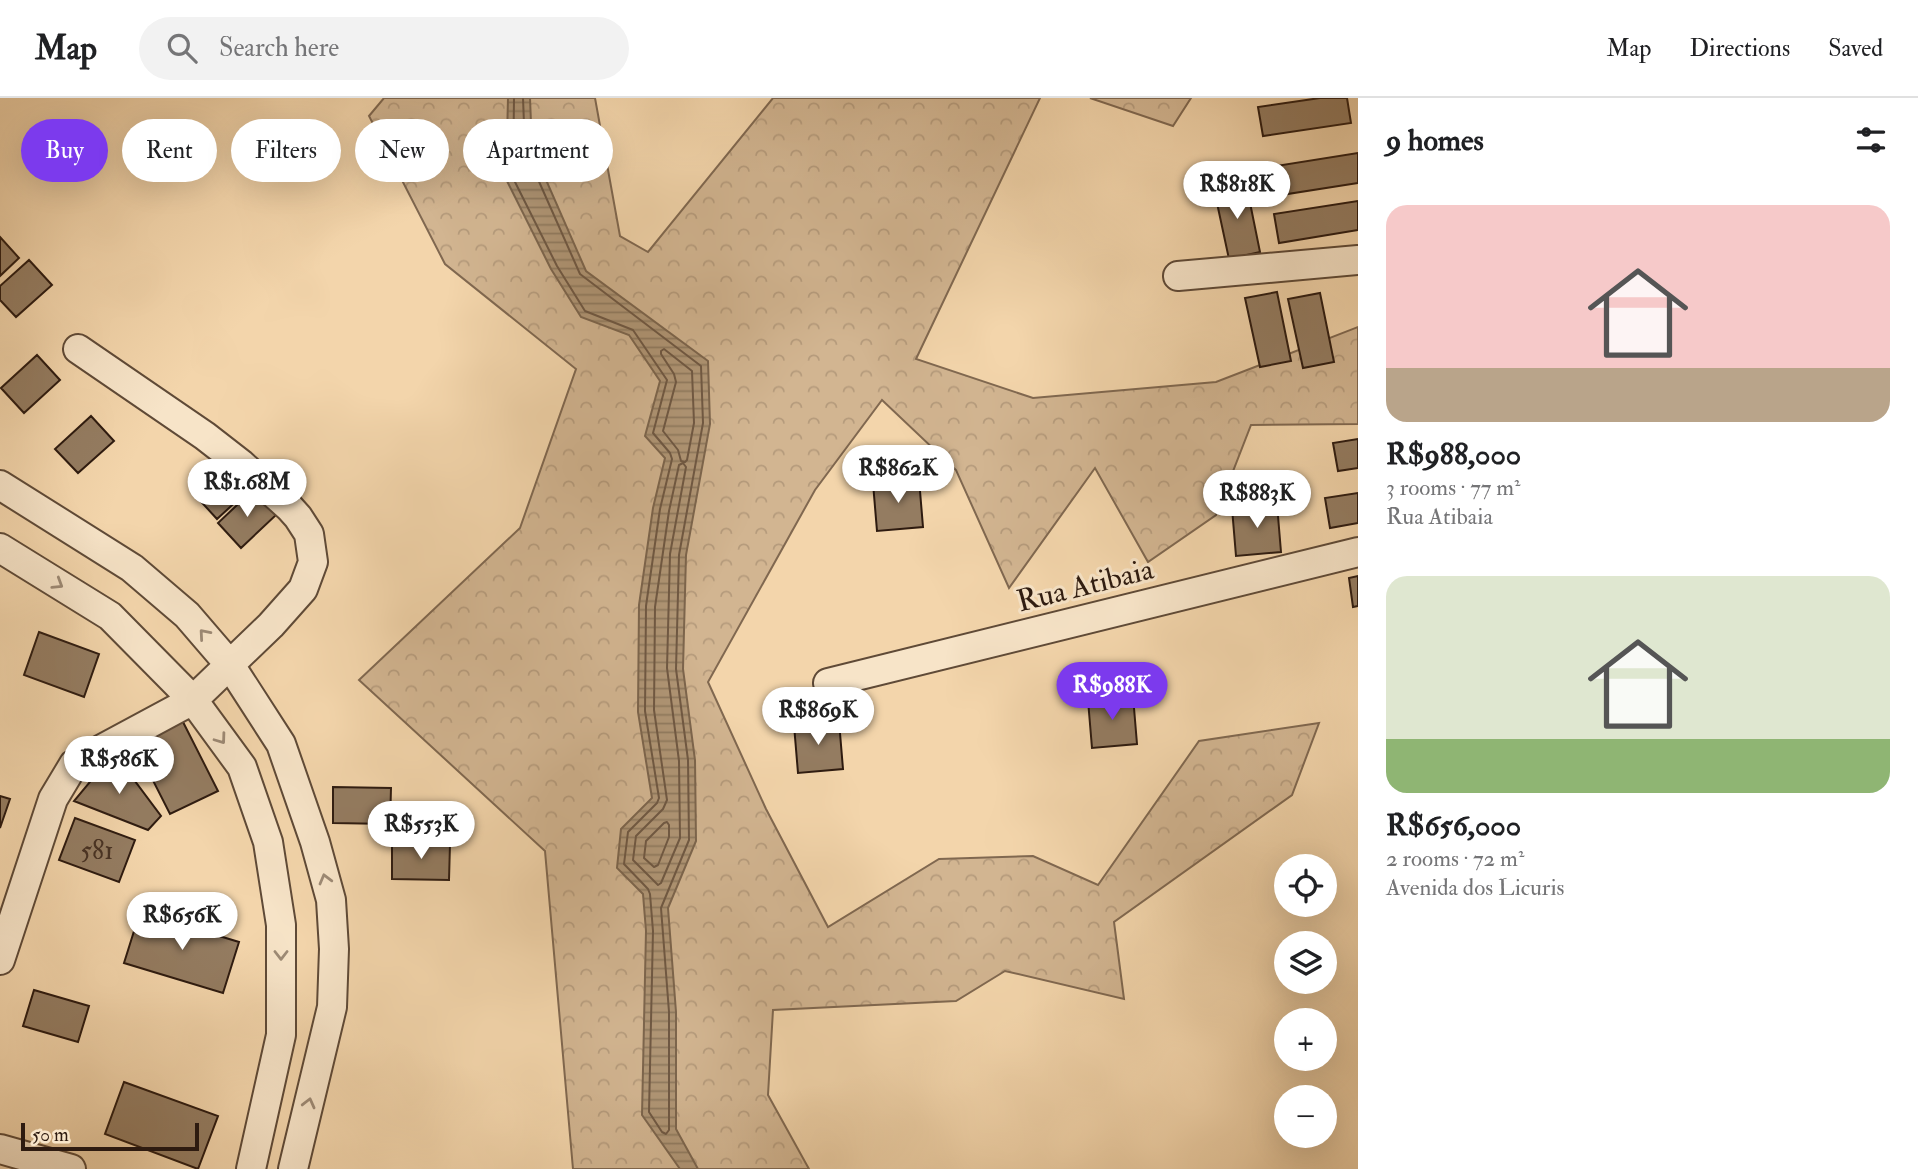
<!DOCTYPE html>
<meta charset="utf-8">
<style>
body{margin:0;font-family:"IM FELL Double Pica",serif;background:#f2f2f2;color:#202124;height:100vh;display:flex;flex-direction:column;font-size:26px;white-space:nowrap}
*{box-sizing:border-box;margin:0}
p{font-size:23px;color:#757577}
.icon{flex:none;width:38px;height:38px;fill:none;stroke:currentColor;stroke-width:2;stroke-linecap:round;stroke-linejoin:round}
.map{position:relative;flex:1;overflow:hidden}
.side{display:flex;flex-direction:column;background:#fff;width:560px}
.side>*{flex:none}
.top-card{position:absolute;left:21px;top:21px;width:665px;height:63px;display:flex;gap:14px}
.tools{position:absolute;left:1274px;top:756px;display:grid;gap:14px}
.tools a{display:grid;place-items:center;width:63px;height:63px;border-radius:50%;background:#fff;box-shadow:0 7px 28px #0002;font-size:35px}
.scale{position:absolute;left:21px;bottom:18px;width:178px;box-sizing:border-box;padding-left:7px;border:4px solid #2e1b10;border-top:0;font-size:19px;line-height:24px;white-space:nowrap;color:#2e1b10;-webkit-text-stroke:5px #f7e4c8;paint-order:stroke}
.price{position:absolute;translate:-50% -60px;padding:0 16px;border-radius:24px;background:#fff;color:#222;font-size:23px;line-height:46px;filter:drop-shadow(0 2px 4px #0008)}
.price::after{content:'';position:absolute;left:50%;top:42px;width:21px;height:16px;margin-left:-10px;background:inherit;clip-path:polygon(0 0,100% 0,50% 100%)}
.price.current{background:#7c3aed;color:#fff}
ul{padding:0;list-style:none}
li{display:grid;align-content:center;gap:14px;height:371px;padding:0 28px}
li span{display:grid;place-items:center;height:217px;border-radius:21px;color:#555}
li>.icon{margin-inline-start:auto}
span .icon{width:126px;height:126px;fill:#fffc;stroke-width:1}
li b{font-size:30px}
h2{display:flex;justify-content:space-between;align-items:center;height:84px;padding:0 28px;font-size:30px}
.tag{padding:0 24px;border-radius:32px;background:#fff;box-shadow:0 7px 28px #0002;font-size:24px;line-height:63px}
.tag.current{background:#7c3aed;color:#fff}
header{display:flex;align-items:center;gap:42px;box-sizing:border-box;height:98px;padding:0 35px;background:#fff;border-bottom:2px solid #e0e0e0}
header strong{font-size:33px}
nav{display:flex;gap:38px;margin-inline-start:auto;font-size:24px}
.search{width:490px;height:63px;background:#f2f2f2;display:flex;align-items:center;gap:18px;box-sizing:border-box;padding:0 24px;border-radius:38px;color:#757577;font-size:26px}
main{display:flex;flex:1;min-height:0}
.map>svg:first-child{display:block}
.forest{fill:url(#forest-crowns);stroke:#806850;stroke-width:2}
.water{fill:url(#water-rules);stroke:#7c654d;stroke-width:2}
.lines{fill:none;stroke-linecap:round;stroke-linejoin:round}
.shore{stroke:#6f5843;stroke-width:2}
.building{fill:#947c61;stroke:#2e1b10;stroke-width:2}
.minor-casing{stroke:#5f4a37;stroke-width:32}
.minor{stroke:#f7e4c8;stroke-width:28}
.oneway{stroke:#9d8a75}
.labels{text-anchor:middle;stroke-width:6;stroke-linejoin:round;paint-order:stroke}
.number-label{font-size:26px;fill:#483324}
.street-label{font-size:30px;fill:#2e1b10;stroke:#f7e4c8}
</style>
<header>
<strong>Map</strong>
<div class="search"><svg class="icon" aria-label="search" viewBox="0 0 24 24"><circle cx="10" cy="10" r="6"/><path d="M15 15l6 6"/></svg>Search here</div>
<nav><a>Map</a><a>Directions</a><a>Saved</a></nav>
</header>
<main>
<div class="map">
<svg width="1358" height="1071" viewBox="0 0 1358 1071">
<defs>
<pattern id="forest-crowns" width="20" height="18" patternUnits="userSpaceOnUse" patternTransform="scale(1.75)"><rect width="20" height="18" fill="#d2b591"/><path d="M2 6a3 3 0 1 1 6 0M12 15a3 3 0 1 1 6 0" fill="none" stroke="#b59b7c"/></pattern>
<pattern id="water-rules" width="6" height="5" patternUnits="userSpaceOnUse" patternTransform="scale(1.75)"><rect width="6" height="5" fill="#b09676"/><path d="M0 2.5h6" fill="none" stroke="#907a5f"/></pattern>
</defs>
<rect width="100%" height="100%" fill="#f3d5ab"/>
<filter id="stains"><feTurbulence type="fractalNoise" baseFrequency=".00286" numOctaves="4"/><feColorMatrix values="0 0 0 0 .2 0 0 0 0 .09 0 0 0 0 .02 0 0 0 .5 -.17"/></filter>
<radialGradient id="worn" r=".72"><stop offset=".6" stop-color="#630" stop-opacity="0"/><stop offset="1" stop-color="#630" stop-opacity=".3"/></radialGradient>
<path class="forest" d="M384,0H595L620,138L648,154L773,0H1040L916,261L1033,300L1216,284L1358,229V326L1251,327L1216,417L1148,464L1095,370L1009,490L956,372L882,302L815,392L708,584L766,711L828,829L939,761L1033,758L1098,787L1199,643L1319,625L1292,697L1114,824L1124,901L1005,873L956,903L773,912L768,997L809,1071H573L545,753L359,582L520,430L576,271L445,166L369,18Z
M1090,0H1191L1173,28Z"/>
<path class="water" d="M508,0H530L532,50L586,173L708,263L710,326L686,457L683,571L695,662L696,743L668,810L676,914V1031L698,1071H680L642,1017L646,833L643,796L617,770L621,731L652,700L638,614L639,507L653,410L665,360L645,338L660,283L629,237L581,219L551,171L506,81Z"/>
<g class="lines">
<path class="shore" d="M514,0L513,80L557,168L585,213L633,232L667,282L653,335L670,355L672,361L660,411L646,508L645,613L659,700L657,705L628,734L624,766L648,791L650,796L653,833L649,1014L662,1034L666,1036L669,1032V914L661,810L689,742L688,662L676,571L679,457L703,325L701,268L580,176L525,52L523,0
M664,251L692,273L694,325L687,362L685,364L681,363L678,352L663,333L676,284L674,276L661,256V253Z
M683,365L686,369L670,456L667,570L679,663L680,740L661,785L658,787L633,762L636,738L663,711L667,702L654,612L655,509L669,413L679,367Z
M667,724L669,727V739L658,767L654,769L644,760L646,743L664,725Z"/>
</g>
<path class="building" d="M1320,0H1347L1351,25L1263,38L1258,9Z
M1358,55V85L1281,97L1276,68Z
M1246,85L1260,154L1229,161L1214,91Z
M1358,103V132L1279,145L1274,116Z
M0,139L19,160L0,178Z
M29,162L52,187L16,219L0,202V188Z
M1277,194L1291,263L1260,269L1245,200Z
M1320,195L1334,264L1303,270L1288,201Z
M37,257L60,282L24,315L1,290Z
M91,318L114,343L78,375L55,351Z
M1358,341V370L1338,373L1333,345Z
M229,363L253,388L217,421L194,396Z
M919,381L923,429L877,433L873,385Z
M253,392L276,417L241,450L218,425Z
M1358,395V425L1330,430L1325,400Z
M1277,406L1281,454L1236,458L1232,410Z
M1358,478V508L1353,509L1349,480Z
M39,534L99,556L84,599L24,577Z
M1133,598L1137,646L1092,650L1088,602Z
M182,622L218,693L170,716L134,645Z
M839,623L843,671L798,675L794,627Z
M114,655L161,718L148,732L74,703Z
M333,689L391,690L390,726L333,725Z
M0,698L10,701L0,730Z
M75,720L135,742L119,784L59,762Z
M392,745L450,746L449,782L392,781Z
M140,814L239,844L223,895L124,865Z
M34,892L89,908L78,944L23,928Z
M124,984L218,1018L198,1071L105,1036Z"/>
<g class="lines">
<defs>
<path id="minor" d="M1178,178L1358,162
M0,387L132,470L187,517L230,567L281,646L315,744L331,802L334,851L332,909L293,1071
M0,450L110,518L193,602L242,669L268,744L281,827V937L251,1071
M828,585L1358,454
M0,862L53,701L74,666L193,602L271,527L303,491L313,464L309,436L298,419L289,409L241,366L205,338L78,251
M0,1051L71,1071"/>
</defs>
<use href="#minor" class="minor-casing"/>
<use href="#minor" class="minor"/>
</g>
<defs><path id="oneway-chevron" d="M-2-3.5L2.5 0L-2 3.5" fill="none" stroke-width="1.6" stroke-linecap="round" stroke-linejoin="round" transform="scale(1.75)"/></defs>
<g class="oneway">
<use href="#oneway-chevron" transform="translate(58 486) rotate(32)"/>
<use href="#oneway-chevron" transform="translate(204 536) rotate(-131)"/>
<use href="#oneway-chevron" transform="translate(221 641) rotate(54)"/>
<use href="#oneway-chevron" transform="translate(325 781) rotate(-105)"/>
<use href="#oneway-chevron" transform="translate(281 857) rotate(90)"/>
<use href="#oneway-chevron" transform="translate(309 1005) rotate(-76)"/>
</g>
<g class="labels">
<g class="number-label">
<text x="97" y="761">581</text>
</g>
<g class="street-label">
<text transform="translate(1085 487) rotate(-14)" y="10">Rua Atibaia</text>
</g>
</g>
<rect width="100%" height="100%" filter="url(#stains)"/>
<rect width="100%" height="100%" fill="url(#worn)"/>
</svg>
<div class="tools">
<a><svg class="icon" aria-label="locate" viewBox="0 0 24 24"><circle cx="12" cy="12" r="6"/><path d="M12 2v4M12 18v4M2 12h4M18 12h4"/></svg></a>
<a><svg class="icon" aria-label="layers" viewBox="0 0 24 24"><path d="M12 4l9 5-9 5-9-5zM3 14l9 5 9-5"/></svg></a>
<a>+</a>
<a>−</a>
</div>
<div class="scale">50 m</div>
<b class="price" style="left:1237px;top:123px">R$818K</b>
<b class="price" style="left:898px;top:407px">R$862K</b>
<b class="price" style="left:247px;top:421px">R$1.68M</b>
<b class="price" style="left:1257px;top:432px">R$883K</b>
<b class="price current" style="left:1112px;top:624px">R$988K</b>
<b class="price" style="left:818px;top:649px">R$869K</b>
<b class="price" style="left:119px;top:698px">R$586K</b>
<b class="price" style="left:421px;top:763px">R$553K</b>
<b class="price" style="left:182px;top:854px">R$656K</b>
<div class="top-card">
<a class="tag current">Buy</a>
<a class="tag">Rent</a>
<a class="tag">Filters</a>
<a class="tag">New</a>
<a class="tag">Apartment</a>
</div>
</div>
<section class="side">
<h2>9 homes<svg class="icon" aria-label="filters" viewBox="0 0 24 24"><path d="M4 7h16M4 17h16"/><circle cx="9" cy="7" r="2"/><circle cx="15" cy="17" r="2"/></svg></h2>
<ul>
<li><span style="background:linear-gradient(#f6c9c9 75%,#b9a48a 0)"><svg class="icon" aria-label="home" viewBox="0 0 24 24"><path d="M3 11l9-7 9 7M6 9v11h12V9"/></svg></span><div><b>R$988,000</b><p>3 rooms · 77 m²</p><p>Rua Atibaia</p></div></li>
<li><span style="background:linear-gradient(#dfe7d0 75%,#8fb573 0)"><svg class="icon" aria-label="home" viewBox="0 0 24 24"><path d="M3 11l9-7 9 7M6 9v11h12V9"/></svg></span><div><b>R$656,000</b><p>2 rooms · 72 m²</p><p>Avenida dos Licuris</p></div></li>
</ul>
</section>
</main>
